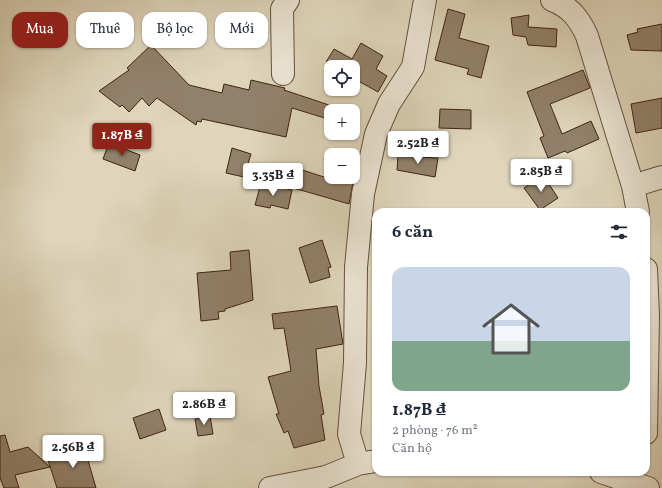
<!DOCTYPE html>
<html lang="vi">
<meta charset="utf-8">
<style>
body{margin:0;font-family:Vollkorn,serif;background:#f6f6f7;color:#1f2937;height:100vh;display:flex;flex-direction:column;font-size:15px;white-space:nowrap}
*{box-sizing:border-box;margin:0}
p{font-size:13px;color:#747a83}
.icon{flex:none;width:22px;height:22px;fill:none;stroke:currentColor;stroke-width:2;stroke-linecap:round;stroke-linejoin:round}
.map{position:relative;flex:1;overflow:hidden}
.side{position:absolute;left:372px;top:208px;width:278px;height:268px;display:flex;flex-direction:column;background:#fff;border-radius:12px;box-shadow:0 1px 3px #0004}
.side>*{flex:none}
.top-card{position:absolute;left:12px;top:12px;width:300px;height:36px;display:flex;gap:8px}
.controls{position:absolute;left:324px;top:60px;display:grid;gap:8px}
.controls a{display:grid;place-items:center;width:36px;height:36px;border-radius:8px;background:#fff;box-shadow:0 1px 3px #0004;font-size:20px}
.price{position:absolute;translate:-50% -34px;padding:0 9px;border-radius:4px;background:#fff;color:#222;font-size:13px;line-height:26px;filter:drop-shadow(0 1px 2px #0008)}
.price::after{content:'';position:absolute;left:50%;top:24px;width:12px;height:9px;margin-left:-6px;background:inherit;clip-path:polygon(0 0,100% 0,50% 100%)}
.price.selected{background:#8f2418;color:#fff}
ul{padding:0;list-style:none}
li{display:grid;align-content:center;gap:8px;height:212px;padding:0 20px}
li+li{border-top:1px solid #e0e1e3}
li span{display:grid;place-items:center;height:124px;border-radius:12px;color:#555}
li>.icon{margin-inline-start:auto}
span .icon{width:72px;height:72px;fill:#fffc;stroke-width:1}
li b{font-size:17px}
h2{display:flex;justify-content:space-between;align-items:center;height:48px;padding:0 20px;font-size:17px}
.chip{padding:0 14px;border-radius:12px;background:#fff;box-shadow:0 1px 3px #0004;font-size:14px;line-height:36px}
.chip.selected{background:#8f2418;color:#fff}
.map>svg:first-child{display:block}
.building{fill:#91806a;stroke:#3d2412}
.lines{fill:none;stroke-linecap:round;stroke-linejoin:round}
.minor-casing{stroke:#65503c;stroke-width:24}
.minor{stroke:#eae4d3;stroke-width:22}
</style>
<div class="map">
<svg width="662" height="488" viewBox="0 0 662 488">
<rect width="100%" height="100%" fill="#ded5bb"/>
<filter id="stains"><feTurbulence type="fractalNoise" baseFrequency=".005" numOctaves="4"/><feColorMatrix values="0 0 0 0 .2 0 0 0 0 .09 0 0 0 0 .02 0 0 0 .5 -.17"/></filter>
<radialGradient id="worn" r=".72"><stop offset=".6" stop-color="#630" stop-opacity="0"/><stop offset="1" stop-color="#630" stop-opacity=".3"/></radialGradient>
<path class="building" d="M448,9L465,14L459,38L489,46L481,78L467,74L469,69L435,60Z
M529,15L528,27L557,29L556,47L528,45L526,37L513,35L511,18Z
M662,24V51L631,50L627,35L638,32L637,29Z
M361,43L383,56L376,69L387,76L378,92L353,78V67H334L326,62L334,49L352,59Z
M151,45L189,85L222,93L224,84L249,90L251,80L285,88L284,90L332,106L328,119L292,108L286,137L202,119L201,122L197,121L196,125L157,98L149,106L142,98L129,112L122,105L120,107L99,91L129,70L127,68Z
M583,70L590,88L550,104L562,134L591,121L599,139L567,153L565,151L548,158L540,138L544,136L527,92Z
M662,98V128L636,133L631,104Z
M440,109L471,110V129L439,128Z
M109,143L140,155L135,171L103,159Z
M232,148L251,154L244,177L226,173Z
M398,156L438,158L435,177L397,170Z
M296,168L324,177H346L345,180L353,182L349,204L290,187Z
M543,175L558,198L540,210L524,188Z
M261,183L292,190L288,209L271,205L270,208L255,205Z
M322,240L331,267L328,268L330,277L310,283L299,248Z
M249,250L253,300L225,309V311L218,312L219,319L201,321L197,273L231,270L230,252Z
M337,306L343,344L316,349L319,386L324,414L321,415L325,440L294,448L288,431L284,433L276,414H279L268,377L291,371L284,328L274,329L272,314Z
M159,409L166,430L140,439L133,418Z
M210,416L213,434L198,436L195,419Z
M5,435L10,452L28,447L50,467L15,475L19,488H4L0,478V436Z
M83,443L96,488H57L48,460L68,454L66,448Z"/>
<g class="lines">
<defs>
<path id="minor" d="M552,0C570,7 579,18 587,36L633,186L638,212
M283,74L282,9L288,0
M633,186L662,177
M646,269L648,315L646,433
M358,464L349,434L355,363L356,267L363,194L376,134L389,104L413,67L425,0
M601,472L648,488
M270,488L326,477L358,464L376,461"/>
</defs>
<use href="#minor" class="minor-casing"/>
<use href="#minor" class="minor"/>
</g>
<rect width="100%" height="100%" filter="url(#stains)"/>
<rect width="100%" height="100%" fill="url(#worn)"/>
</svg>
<div class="controls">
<a><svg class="icon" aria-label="locate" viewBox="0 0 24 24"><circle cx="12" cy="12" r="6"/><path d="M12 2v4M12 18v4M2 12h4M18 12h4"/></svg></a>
<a>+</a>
<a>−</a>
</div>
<b class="price selected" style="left:122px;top:157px">1.87B ₫</b>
<b class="price" style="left:418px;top:165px">2.52B ₫</b>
<b class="price" style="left:541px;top:193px">2.85B ₫</b>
<b class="price" style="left:273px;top:197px">3.35B ₫</b>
<b class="price" style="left:204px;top:426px">2.86B ₫</b>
<b class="price" style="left:73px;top:469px">2.56B ₫</b>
<div class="top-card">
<a class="chip selected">Mua</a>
<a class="chip">Thuê</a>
<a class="chip">Bộ lọc</a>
<a class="chip">Mới</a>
</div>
<section class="side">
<h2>6 căn<svg class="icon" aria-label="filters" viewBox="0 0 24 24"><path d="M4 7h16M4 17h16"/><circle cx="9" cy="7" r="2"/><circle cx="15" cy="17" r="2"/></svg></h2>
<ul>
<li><span style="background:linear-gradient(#c9d6e8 60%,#7fa58c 0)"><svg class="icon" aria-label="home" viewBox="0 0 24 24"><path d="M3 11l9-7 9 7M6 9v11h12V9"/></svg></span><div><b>1.87B ₫</b><p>2 phòng · 76 m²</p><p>Căn hộ</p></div></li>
</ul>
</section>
</div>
